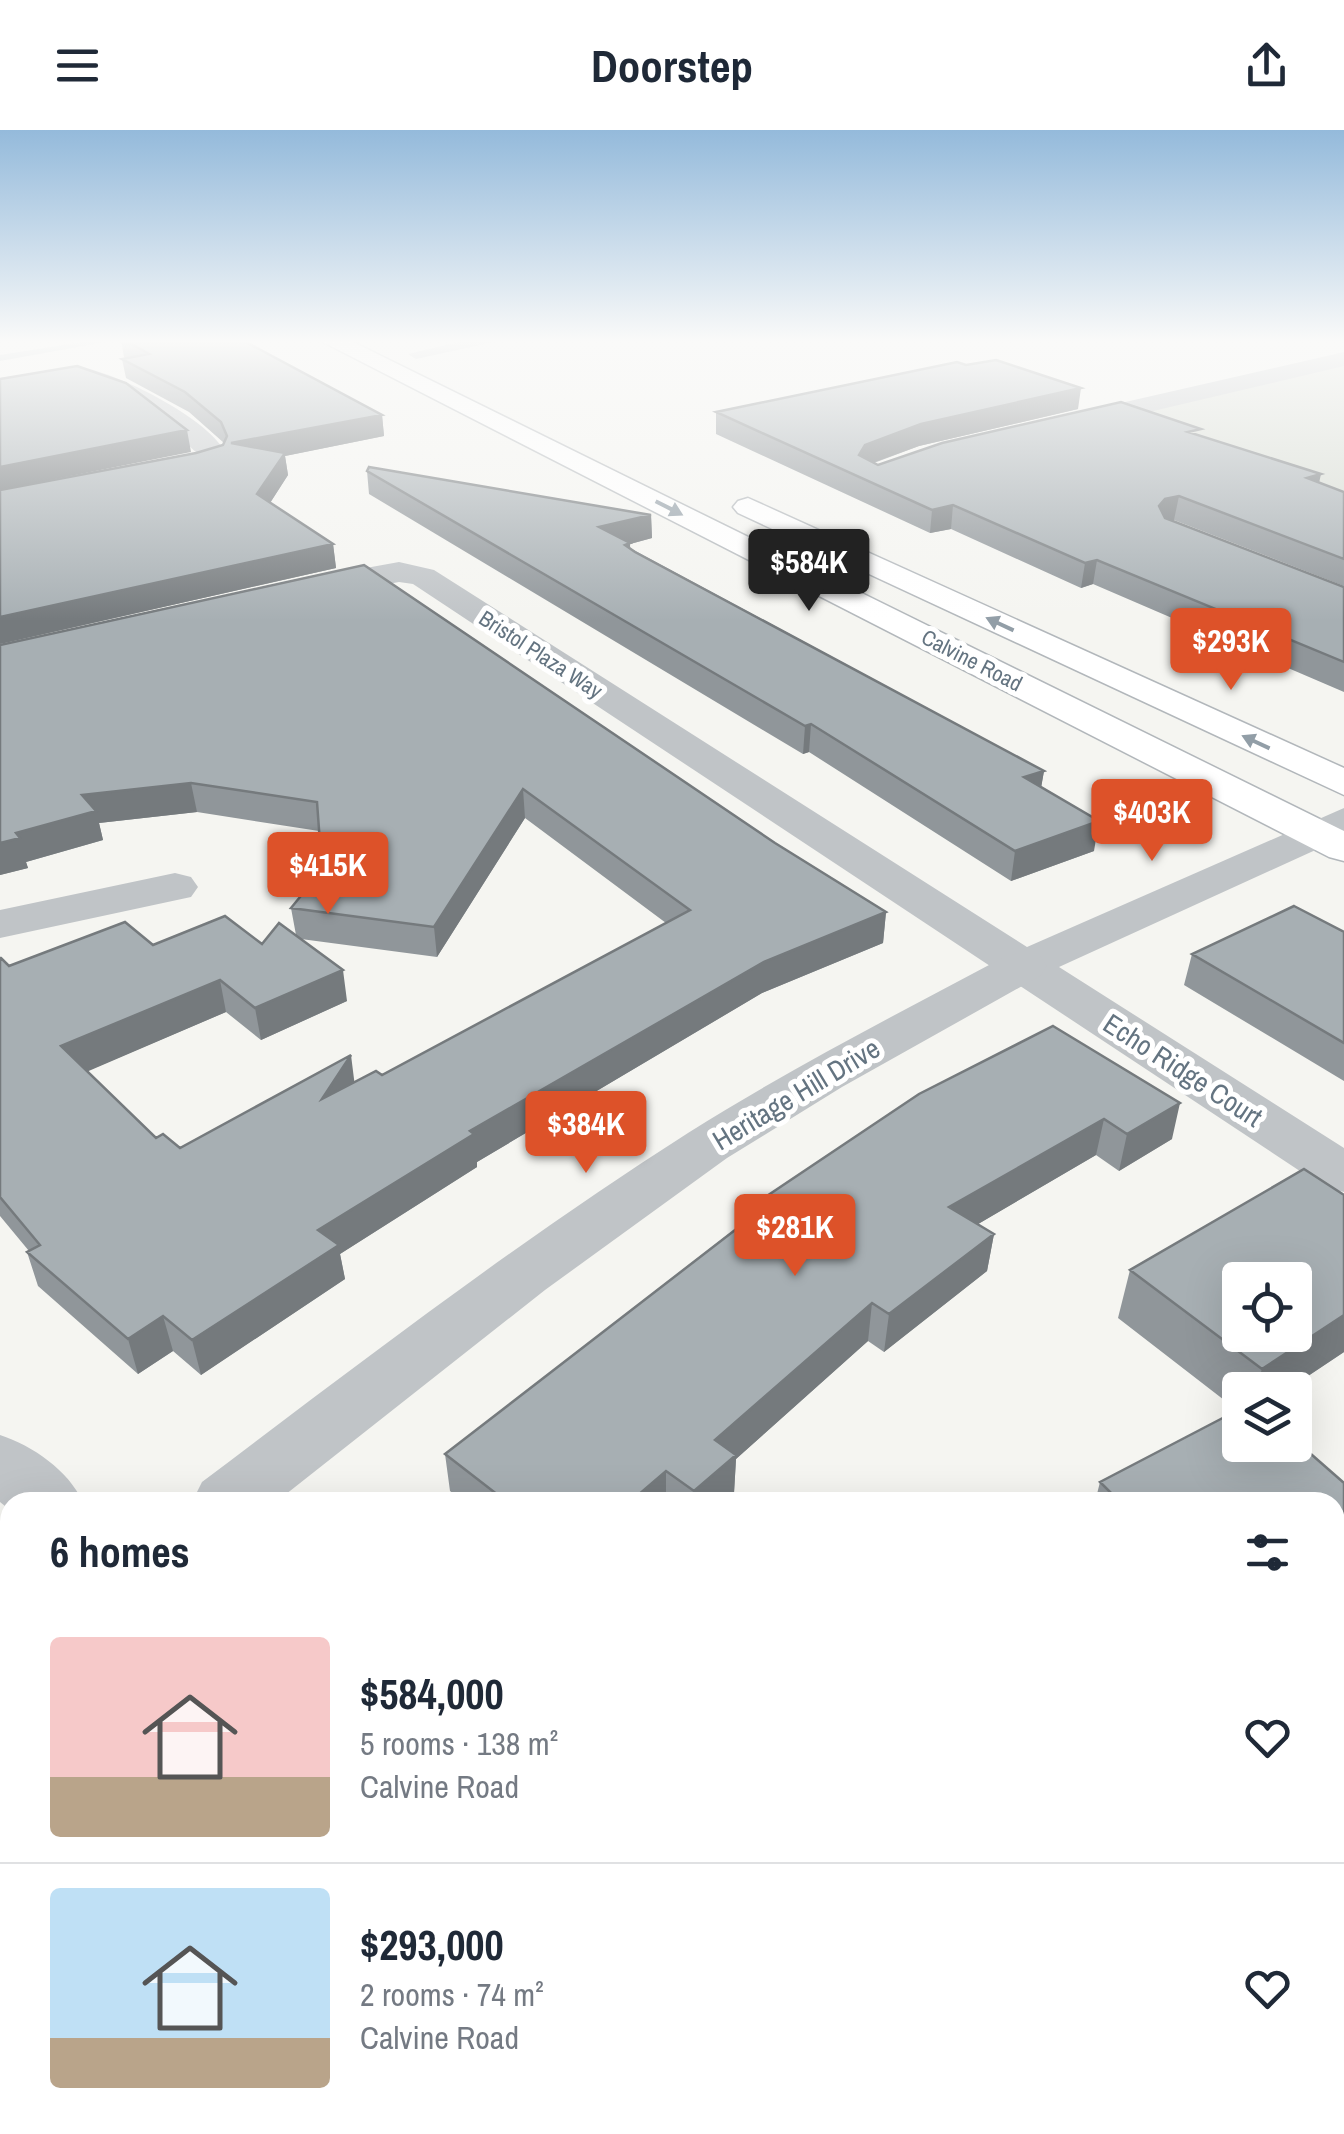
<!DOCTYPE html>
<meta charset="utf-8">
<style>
body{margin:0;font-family:"Archivo Narrow",sans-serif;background:#f2f2f3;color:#1f2937;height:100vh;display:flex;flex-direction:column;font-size:38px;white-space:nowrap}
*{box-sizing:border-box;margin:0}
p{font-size:32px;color:#747a83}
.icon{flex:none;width:55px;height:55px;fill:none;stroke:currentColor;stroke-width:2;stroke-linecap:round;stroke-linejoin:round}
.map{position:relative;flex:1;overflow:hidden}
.sheet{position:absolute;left:0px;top:1362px;width:1345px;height:642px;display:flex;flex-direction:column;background:#fff;border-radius:30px 30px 0 0;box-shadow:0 10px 40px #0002}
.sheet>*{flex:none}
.buttons{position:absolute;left:1222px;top:1132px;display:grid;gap:20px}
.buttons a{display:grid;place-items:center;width:90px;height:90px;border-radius:10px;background:#fff;box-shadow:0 10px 40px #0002;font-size:50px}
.price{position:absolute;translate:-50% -85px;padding:0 22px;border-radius:10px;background:#dd5229;color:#fff;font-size:32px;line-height:65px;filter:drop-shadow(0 2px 5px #0008)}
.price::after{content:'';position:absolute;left:50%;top:60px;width:30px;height:22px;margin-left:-15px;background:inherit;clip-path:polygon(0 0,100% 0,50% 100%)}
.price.on{background:#222;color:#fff}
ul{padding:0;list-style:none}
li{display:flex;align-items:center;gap:30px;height:250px;padding:0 50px}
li+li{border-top:2px solid #e0e1e3}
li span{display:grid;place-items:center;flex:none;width:280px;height:200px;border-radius:10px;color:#555}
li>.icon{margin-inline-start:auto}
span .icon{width:120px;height:120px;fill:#fffc;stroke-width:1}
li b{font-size:42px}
h2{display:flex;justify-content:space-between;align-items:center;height:120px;padding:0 50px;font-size:42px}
header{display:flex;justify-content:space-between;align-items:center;height:130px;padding:0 50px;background:#fff;font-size:45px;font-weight:700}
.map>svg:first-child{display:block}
.green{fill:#d6dbd2}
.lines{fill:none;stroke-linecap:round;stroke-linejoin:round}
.stream{fill:#b7c3c7;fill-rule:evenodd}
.secondary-casing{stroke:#b2b7bb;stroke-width:3}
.service{fill:#c0c4c7;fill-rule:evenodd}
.minor{fill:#c0c4c7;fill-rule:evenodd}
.tertiary{fill:#c0c4c7;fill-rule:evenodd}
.secondary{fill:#fff;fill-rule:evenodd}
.wall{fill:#90969a;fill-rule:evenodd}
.shaded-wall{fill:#757a7d}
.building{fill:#a7afb3;stroke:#757a7d;stroke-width:2.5;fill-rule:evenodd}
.oneway{fill:#929ea7}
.labels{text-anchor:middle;stroke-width:10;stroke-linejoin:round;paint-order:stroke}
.far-street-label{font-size:22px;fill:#647481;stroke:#fff}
.street-label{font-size:28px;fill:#647481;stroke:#fff}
</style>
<header><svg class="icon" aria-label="menu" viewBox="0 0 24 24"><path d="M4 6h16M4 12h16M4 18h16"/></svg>Doorstep<svg class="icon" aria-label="share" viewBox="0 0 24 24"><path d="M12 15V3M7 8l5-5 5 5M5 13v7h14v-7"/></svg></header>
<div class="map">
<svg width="1344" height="2004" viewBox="0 0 1344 2004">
<rect width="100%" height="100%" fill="#f5f5f1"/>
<path class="green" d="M1344,229V366L1100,285Z"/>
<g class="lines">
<path class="stream" d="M95,210H117L0,231V225Z"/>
<defs>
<path id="secondary" d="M319,210H349L1344,701V731L1329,727Z
M748,368L1344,638V665L738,383L733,377L738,371Z"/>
</defs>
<use href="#secondary" class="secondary-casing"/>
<path class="service" d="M467,210H503L416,229L408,224Z"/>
<path class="minor" d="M1344,222V236L1064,302L1051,294L1064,286Z
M76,237C111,238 223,295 227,329L223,335L152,351L142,349L138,343L142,337L198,324C170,298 126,257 86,252C58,249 28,258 0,262V248Z
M399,432L434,440L1027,817L1344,678V707L1059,837L1344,1018V1062L1324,1057L413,454L399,452L305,469L293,466L289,459L293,452L305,449Z
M175,743L191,747L198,757L191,767L0,808V780Z
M0,1305C33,1316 68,1340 83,1372H10V1380L0,1372Z
M745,1995H848L852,2004H749Z"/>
<path class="tertiary" d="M1023,822L1040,826L1047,836L1040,846L842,957L727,1028L545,1160L276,1372H192L202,1352C361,1232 520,1110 688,1003C791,938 899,883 1006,826Z
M10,1510V1583L0,1586V1514Z"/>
<use href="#secondary" class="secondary"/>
</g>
<path class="wall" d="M121,210H242L382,285L384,306L285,326L288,345L270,373L333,414L336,438L0,514L196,323L223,315L224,313L189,282L126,248L122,229L126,228L124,227Z
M1078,279L919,316L874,333L878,335L1199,306L1344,362V456L1174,390H1171L1344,457V562L1093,454L1081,458L951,399L930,403L716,304V282Z
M367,341L651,385L652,408L630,414V418L1044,641L1041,657L1094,721L1011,751L809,622L803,624L369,364Z
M0,515L775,713L886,782L883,813L762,863L477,1032V1037L340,1124L345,1149L201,1245L173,1221L138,1244L38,1156L27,1122L29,1121L0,1086V828L9,836L153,815L262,814L296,805L291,778L322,740L319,701L197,682L99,693L103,710L26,732L28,738L0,745ZM525,688L666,793L382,945L355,952L180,1018L156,1008L87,941L226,882L261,910L347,871L301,809L437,827Z
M1344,802V951L1184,855L1192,824Z
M1053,896L1172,1009L1119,1041L1096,1025L978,1094L994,1104L987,1141L884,1222L868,1211L736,1329L734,1363L723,1372H464L450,1361L445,1324L739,1096L740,1084Z
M1344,1065V1222L1287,1260H1240V1315L1344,1353V1469L1335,1475V1372H1095L1100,1352L1237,1280L1118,1188L1130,1140Z
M1139,1995H1335L1344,2004H1137L1135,2002Z"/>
<path class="shaded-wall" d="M1081,258L1078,279L919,316L864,336L859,325L865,315L921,294Z
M382,285L384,306L285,326L288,345L261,387L231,313Z
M187,300L191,322L0,360V337Z
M1321,344L1316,367L1307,348Z
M1179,366L1174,390L1161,392L1159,376L1165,369Z
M953,375L951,399L930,403L932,380Z
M651,385L652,408L630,414L631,438L599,397Z
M333,414L336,438L0,514V487Z
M1097,430L1093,454L1081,458L1085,433Z
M811,594L809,622L803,624L805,596Z
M1044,641L1039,670L1024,647Z
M191,653L197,682L99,693L103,710L26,732L28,738L0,745V713L82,665Z
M523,659L525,688L437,827L434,797Z
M1099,691L1094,721L1011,751L1015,721Z
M886,782L883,813L762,863L477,1032V1037L340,1124L345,1149L201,1245L192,1210L318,1100L470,1001L764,832Z
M343,840L347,871L261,910L255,878Z
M220,850L226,882L70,949L61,916Z
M351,925L355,957L322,969Z
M1180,973L1172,1009L1119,1041L1127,1004Z
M1104,989L1096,1025L944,1114L949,1077Z
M994,1104L987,1141L884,1222L889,1184Z
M872,1173L868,1211L736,1329L734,1363L723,1372H694V1361L715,1310Z
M1344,1185V1222L1287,1260H1255L1262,1239Z
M163,1186L173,1221L138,1244L128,1209Z
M666,1341V1372H630Z
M1344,1433V1469L1335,1475V1439Z
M110,1995H161L152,2004H100Z"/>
<path class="building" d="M125,210H242L382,285L231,313L285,323L257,364L333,414L0,487V360L196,323L223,315L227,306L221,292L185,262L122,229L149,224Z
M996,230L1081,258L921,294L865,315L859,325L878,335L942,313L1121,272L1201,299L1188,302L1321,344L1307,348L1344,362V429L1179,366L1165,369L1159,376L1165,388L1344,457V532L1097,430L1085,433L953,375L932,380L716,282L957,232L966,235Z
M77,236L126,253L187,300L0,337V249Z
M369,337L651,385L599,397L630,413L625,415L635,422L1044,641L1024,647L1099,691L1015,721L811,594L805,596L367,341Z
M364,435L775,713L886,782L764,832L470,1001L474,1004L318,1100L339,1115L192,1210L163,1186L128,1209L27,1122L40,1115L0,1067V828H1L9,836L125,792L153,815L225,786L262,814L279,793L343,840L255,878L220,850L61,916L156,1008L163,1004L180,1018L351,925L322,969L376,941L382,945L690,780L523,659L434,797L291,778L322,740L317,672L191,653L82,665L96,681L16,703L20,708L0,713V515Z
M1294,776L1344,802V913L1192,824Z
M1053,896L1180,973L1127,1004L1104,989L949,1077L994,1104L889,1184L872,1173L715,1310L736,1325L694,1361L666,1341L630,1372H507L445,1324L748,1090L740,1084L919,964Z
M1304,1039L1344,1065V1185L1262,1239L1130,1140ZM1240,1150H1295V1205H1240Z
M1240,1279V1315H1295V1310L1344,1353V1433L1335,1439V1372H1120L1100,1352Z
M10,1713V1995H110L100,2004H0V1721Z
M1335,1757L1344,1764V2004H1207L1196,1995H1335Z
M278,1995H540L550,2004H269Z"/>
<defs><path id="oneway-solid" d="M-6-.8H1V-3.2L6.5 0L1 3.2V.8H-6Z" transform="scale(2.5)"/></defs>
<g class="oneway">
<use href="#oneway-solid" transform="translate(669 378) rotate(27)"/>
<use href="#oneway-solid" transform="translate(1000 494) rotate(-155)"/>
<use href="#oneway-solid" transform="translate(1256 612) rotate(-155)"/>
</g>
<linearGradient id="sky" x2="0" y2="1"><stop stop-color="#94badb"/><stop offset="0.43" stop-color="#fafaf9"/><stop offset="1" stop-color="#fafaf9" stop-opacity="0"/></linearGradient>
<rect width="1344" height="491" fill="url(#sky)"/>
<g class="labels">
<g class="far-street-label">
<text transform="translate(541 524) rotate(33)" y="8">Bristol Plaza Way</text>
<text transform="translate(972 530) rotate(27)" y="8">Calvine Road</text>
</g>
<g class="street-label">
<text transform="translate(1183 940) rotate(33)" y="10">Echo Ridge Court</text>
<text transform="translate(796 964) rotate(-31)" y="10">Heritage Hill Drive</text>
</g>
</g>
</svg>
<div class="buttons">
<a><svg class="icon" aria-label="locate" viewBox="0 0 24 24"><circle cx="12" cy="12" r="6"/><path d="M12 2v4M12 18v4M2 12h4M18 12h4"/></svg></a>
<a><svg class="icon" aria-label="layers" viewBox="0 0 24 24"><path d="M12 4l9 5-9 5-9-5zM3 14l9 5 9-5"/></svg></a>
</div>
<b class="price on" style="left:809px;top:484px">$584K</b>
<b class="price" style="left:1231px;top:563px">$293K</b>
<b class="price" style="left:1152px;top:734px">$403K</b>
<b class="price" style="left:328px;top:787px">$415K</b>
<b class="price" style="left:586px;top:1046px">$384K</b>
<b class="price" style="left:795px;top:1149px">$281K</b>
<section class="sheet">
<h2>6 homes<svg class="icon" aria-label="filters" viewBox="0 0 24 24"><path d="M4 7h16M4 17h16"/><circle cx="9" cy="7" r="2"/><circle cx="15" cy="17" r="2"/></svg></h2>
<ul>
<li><span style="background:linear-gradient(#f6c9c9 70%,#b9a48a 0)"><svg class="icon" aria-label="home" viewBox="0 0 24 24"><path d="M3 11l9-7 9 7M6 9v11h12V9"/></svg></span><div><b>$584,000</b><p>5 rooms · 138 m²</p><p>Calvine Road</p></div><svg class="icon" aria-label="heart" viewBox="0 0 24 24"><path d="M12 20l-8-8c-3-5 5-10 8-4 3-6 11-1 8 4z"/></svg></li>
<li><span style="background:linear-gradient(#bfe0f5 75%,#b9a48a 0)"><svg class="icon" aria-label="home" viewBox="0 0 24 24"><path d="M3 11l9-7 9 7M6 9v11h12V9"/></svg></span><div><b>$293,000</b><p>2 rooms · 74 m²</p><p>Calvine Road</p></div><svg class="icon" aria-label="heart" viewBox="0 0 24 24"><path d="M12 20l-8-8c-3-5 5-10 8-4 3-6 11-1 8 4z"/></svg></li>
</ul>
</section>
</div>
